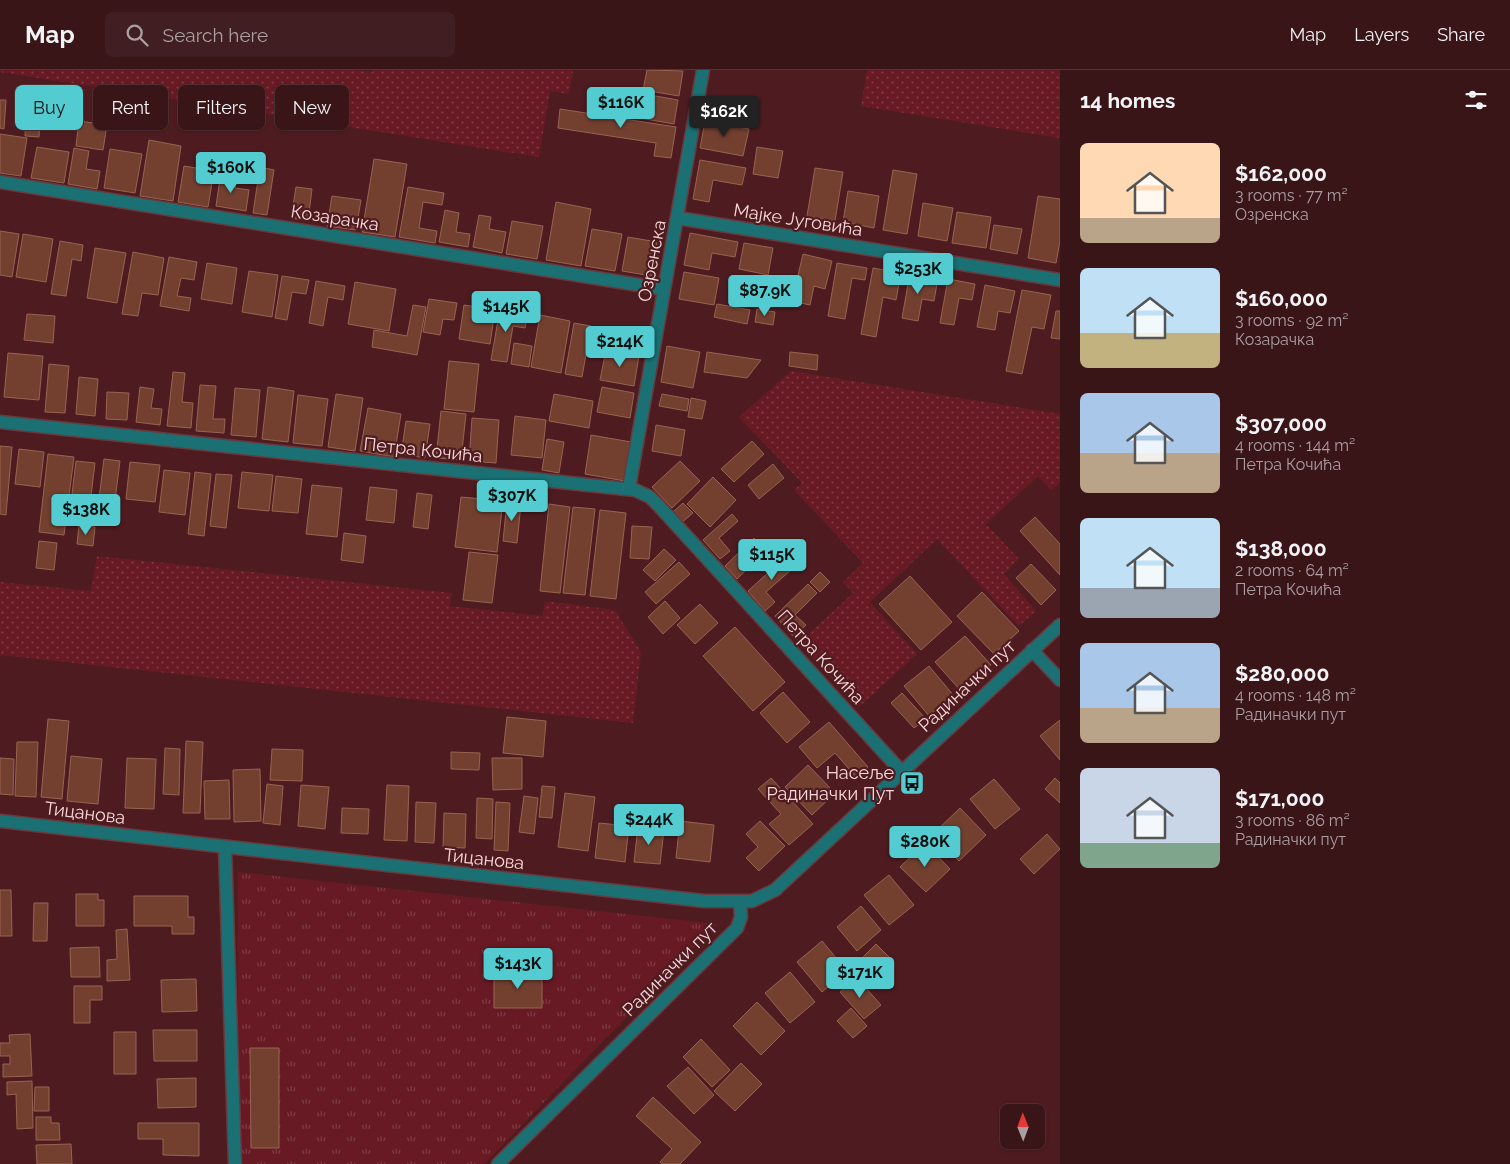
<!DOCTYPE html>
<meta charset="utf-8">
<style>
body{margin:0;font-family:Raleway,sans-serif;background:#411e21;color:#f1f3f6;height:100vh;display:flex;flex-direction:column;font-size:19px;white-space:nowrap}
*{box-sizing:border-box;margin:0}
p{font-size:16px;color:#ab9fa2}
.icon{flex:none;width:28px;height:28px;fill:none;stroke:currentColor;stroke-width:2;stroke-linecap:round;stroke-linejoin:round}
.map{position:relative;flex:1;overflow:hidden}
.details{display:flex;flex-direction:column;background:#3a1518;width:450px}
.details>*{flex:none}
.hud{position:absolute;left:15px;top:15px;width:475px;height:45px;display:flex;gap:10px}
.needle{width:32px;rotate:359deg}
.controls{position:absolute;left:1000px;top:1034px;display:grid;gap:10px}
.controls a{display:grid;place-items:center;width:45px;height:45px;border-radius:8px;background:#3a1518;box-shadow:0 1px 4px #0004,0 0 0 1px #543437;font-size:25px}
.price{position:absolute;translate:-50% -42px;padding:0 11px;border-radius:5px;background:#52ccd0;color:#111;font-size:16px;line-height:32px;filter:drop-shadow(0 1px 2px #0008)}
.price::after{content:'';position:absolute;left:50%;top:30px;width:15px;height:11px;margin-left:-8px;background:inherit;clip-path:polygon(0 0,100% 0,50% 100%)}
.price.selected{background:#222;color:#fff}
ul{padding:0;list-style:none}
li{display:flex;align-items:center;gap:15px;height:125px;padding:0 20px}
li span{display:grid;place-items:center;flex:none;width:140px;height:100px;border-radius:8px;color:#555}
li>.icon{margin-inline-start:auto}
span .icon{width:60px;height:60px;fill:#fffc;stroke-width:1}
li b{font-size:21px}
h2{display:flex;justify-content:space-between;align-items:center;height:60px;padding:0 20px;font-size:21px}
.pill{padding:0 18px;border-radius:8px;background:#3a1518;box-shadow:0 1px 4px #0004,0 0 0 1px #543437;font-size:18px;line-height:45px}
.pill.selected{background:#52ccd0;color:#111}
header{display:flex;align-items:center;gap:30px;box-sizing:border-box;height:70px;padding:0 25px;background:#3a1518;border-bottom:1px solid #543437}
header strong{font-size:24px}
nav{display:flex;gap:28px;margin-inline-start:auto;font-size:18px}
.search{width:350px;height:45px;background:#411e21;display:flex;align-items:center;gap:12px;box-sizing:border-box;padding:0 18px;border-radius:8px;color:#ab9fa2;font-size:19px}
main{display:flex;flex:1;min-height:0}
.map>svg:first-child{display:block}
.grass{fill:url(#grass-tufts)}
.garden{fill:url(#garden-dots)}
.building{fill:#734030;stroke:#996352}
.lines{fill:none;stroke-linecap:round;stroke-linejoin:round}
.street-casing{stroke:#693a3d;stroke-width:15}
.street{stroke:#1a7072;stroke-width:12}
.labels{text-anchor:middle;stroke-width:4.5;stroke-linejoin:round;paint-order:stroke}
.street-label{font-size:18px;fill:#f9d7d7;stroke:#4e1c20}
.poi-label{font-size:18px;fill:#f9d7d7;stroke:#4e1c20;text-anchor:end}
</style>
<header>
<strong>Map</strong>
<div class="search"><svg class="icon" aria-label="search" viewBox="0 0 24 24"><circle cx="10" cy="10" r="6"/><path d="M15 15l6 6"/></svg>Search here</div>
<nav><a>Map</a><a>Layers</a><a>Share</a></nav>
</header>
<main>
<div class="map">
<svg width="1060" height="1094" viewBox="0 0 1060 1094">
<defs>
<pattern id="grass-tufts" width="24" height="20" patternUnits="userSpaceOnUse" patternTransform="scale(1.25)"><rect width="24" height="20" fill="#671a24"/><path d="M3 7l-1-3M5 7V3M7 7l1-3M15 17l-1-3M17 17v-4M19 17l1-3" fill="none" stroke="#7e3b43"/></pattern>
<pattern id="garden-dots" width="8" height="8" patternUnits="userSpaceOnUse" patternTransform="scale(1.25)"><rect width="8" height="8" fill="#671a24"/><path d="M2 2h.1M6 6h.1" fill="none" stroke="#7e3b43" stroke-width="1.8" stroke-linecap="round"/></pattern>
</defs>
<rect width="100%" height="100%" fill="#4e1c20"/>
<path class="grass" d="M238,802L717,854L484,1094H237Z"/>
<path class="garden" d="M0,0H353L372,2L373,0H573L569,24L550,21L539,87L0,2Z
M867,0H1060V68L861,36Z
M791,301L1060,344V413L1051,420L1038,406L986,454L1019,489L1004,504L1036,541L1019,556L937,469L870,532L917,584L859,637L799,573L853,523L843,512L863,493L794,420L802,413L739,347Z
M97,486L452,523L450,536L543,546L545,531L615,540L641,582L633,653L0,585V512L91,521Z"/>
<path class="building" d="M647,0L683,1L679,26L643,20Z
M616,19L678,30L674,54L611,43Z
M710,27L724,30L722,40L743,44L741,57L706,50Z
M0,30H6L4,59L0,58Z
M560,39L676,57L671,88L654,86L656,73L558,58Z
M26,44L40,45L39,67L25,66Z
M79,51L107,55L103,80L76,76Z
M705,51L749,59L743,86L700,78Z
M0,64L27,68L21,106L0,103Z
M149,70L181,76L173,131L140,126Z
M37,77L69,82L64,113L31,108Z
M757,77L783,81L778,108L753,104Z
M74,78L89,81L86,99L100,101L97,119L68,114Z
M110,79L142,84L135,123L104,118Z
M374,89L407,94L395,167L362,162Z
M700,90L746,98L742,115L713,110L709,132L693,129Z
M184,96L214,101L208,137L178,132Z
M260,97L274,100L267,145L253,143Z
M815,98L843,102L835,151L807,146Z
M893,100L917,104L907,164L883,160Z
M221,102L237,105L235,118L249,120L246,141L216,136Z
M296,117L312,119L308,151L291,148Z
M408,117L444,123L442,135L423,132L419,158L437,161L435,173L399,167Z
M848,121L879,126L874,158L843,152Z
M332,126L361,130L356,160L327,156Z
M1038,126L1060,129V171L1056,193L1028,188Z
M556,132L591,139L581,196L546,190Z
M923,133L953,138L947,171L918,166Z
M445,140L459,143L456,162L470,164L468,177L439,172Z
M957,142L991,147L986,178L952,173Z
M479,145L491,147L489,159L506,162L502,183L473,177Z
M512,151L543,156L537,189L506,184Z
M994,155L1022,159L1017,184L990,179Z
M592,159L622,164L615,201L585,196Z
M0,161L19,164L12,207L0,205Z
M690,163L738,172L735,187L712,183L709,200L684,195Z
M23,164L53,169L46,212L16,207Z
M628,167L657,172L652,206L622,201Z
M60,171L83,175L81,191L72,189L66,226L51,224Z
M744,173L773,178L768,205L739,199Z
M95,178L126,183L117,233L87,228Z
M133,182L164,188L158,225L142,223L138,246L122,244Z
M803,184L832,191L825,219L814,216L810,235L792,231Z
M169,187L197,192L194,210L181,208L177,226L191,228L189,241L160,236Z
M207,193L237,198L232,234L201,229Z
M837,193L867,198L865,210L852,208L845,249L828,246Z
M873,198L901,203L896,230L883,227L876,267L861,264Z
M249,201L278,205L272,247L242,242Z
M684,202L719,208L714,235L679,229Z
M910,203L938,208L934,231L922,229L918,251L902,248Z
M282,206L309,210L306,224L292,222L287,250L275,248Z
M948,209L975,214L972,230L959,228L954,255L940,253Z
M316,211L345,216L343,230L328,227L323,256L309,253Z
M355,212L396,219L389,261L348,254Z
M985,215L1015,221L1010,243L998,241L995,260L977,257Z
M1022,220L1051,225L1044,259L1032,257L1022,304L1006,301Z
M429,229L457,233L454,250L443,249L440,265L423,262Z
M717,234L750,240L747,254L714,247Z
M413,235L426,237L417,285L372,277L374,260L407,266Z
M464,235L495,240L490,274L459,269Z
M500,239L528,244L525,258L513,256L507,292L491,290Z
M757,239L775,242L773,255L755,252Z
M1056,241H1060V269L1051,268Z
M27,244L55,246L53,273L24,270Z
M540,245L570,251L561,303L531,297Z
M574,253L591,256L582,307L565,304Z
M514,273L532,276L529,297L511,294Z
M667,276L700,282L693,318L661,312Z
M606,280L639,286L634,316L600,310Z
M707,282L761,290L747,308L704,302Z
M790,282L818,285L817,300L789,296Z
M8,283L43,286L39,330L4,327Z
M449,291L479,294L474,342L444,339Z
M49,294L69,296L65,343L45,342Z
M173,302L185,303L182,332L193,333L191,358L167,356Z
M79,307L98,309L95,346L76,344Z
M200,315L216,316L213,349H225L224,363L196,361Z
M140,317L154,319L151,338L162,339L160,355L136,352Z
M268,317L294,321L288,372L262,369Z
M602,317L634,323L630,348L597,342Z
M235,318L260,320L256,367L231,365Z
M107,322L129,323L127,350L106,349Z
M336,324L363,328L355,381L328,377Z
M554,324L593,331L589,358L549,351Z
M662,324L689,329L687,341L659,336Z
M298,325L328,329L322,376L293,373Z
M691,328L706,331L702,349L688,347Z
M368,338L401,344L394,387L360,381Z
M441,341L466,344L461,390L436,388Z
M515,346L546,350L542,388L511,385Z
M472,348L499,350L496,393L469,391Z
M406,351L430,354L425,388L401,384Z
M656,355L685,360L681,386L652,381Z
M591,365L631,372L625,411L585,404Z
M547,369L564,372L559,403L542,400Z
M752,371L764,384L734,412L721,399Z
M0,376L12,377L6,445L0,444Z
M19,379L44,382L40,417L15,414Z
M48,384L74,387L64,465L39,462Z
M104,389L120,391L114,438L98,436Z
M76,391L95,393L91,426L72,424Z
M680,391L700,411L672,438L652,417Z
M130,392L160,395L155,432L126,429Z
M773,394L784,408L759,429L748,415Z
M164,400L190,403L185,445L159,442Z
M195,402L211,404L204,466L188,464Z
M242,402L273,405L269,441L238,438Z
M216,404L232,405L226,458L210,456Z
M276,406L302,409L298,443L272,441Z
M713,407L736,430L710,457L687,434Z
M312,415L342,418L337,467L306,464Z
M370,417L397,420L394,453L366,450Z
M417,423L432,425L428,459L413,457Z
M461,427L503,431L497,482L455,477Z
M507,432L521,434L517,473L503,471Z
M683,433L693,443L681,453L672,443Z
M549,434L570,437L560,523L540,521Z
M573,437L595,439L585,525L563,523Z
M600,440L626,443L616,529L590,526Z
M732,444L738,451L719,468L730,481L720,489L703,470Z
M1035,447L1060,474V505L1020,461Z
M79,455L95,457L93,476L77,474Z
M632,456L652,457L649,489L630,488Z
M344,463L366,466L363,493L341,490Z
M754,468L766,481L737,509L725,496Z
M39,471L57,473L54,500L36,498Z
M664,479L676,490L655,511L643,500Z
M469,482L498,485L492,533L463,530Z
M791,482L800,492L766,522L775,532L765,541L748,521Z
M679,492L690,504L656,534L645,522Z
M1031,494L1056,520L1041,535L1016,508Z
M820,502L830,512L820,522L810,512Z
M910,506L952,552L921,580L879,534Z
M808,514L817,523L795,545L806,555L794,567L775,546Z
M982,522L1019,561L994,584L957,546Z
M665,531L680,548L663,564L648,547Z
M700,534L718,553L695,574L677,555Z
M735,557L785,612L753,641L703,586Z
M965,566L991,595L961,621L935,592Z
M929,596L954,626L929,646L904,616Z
M783,622L810,652L787,673L760,643Z
M902,623L926,649L914,658L891,633Z
M507,647L546,651L543,687L503,683Z
M48,649L69,651L62,729L41,727Z
M1060,650V690L1040,666Z
M829,652L868,697L856,707L835,683L817,698L799,677Z
M186,671L203,672L200,743H183Z
M17,672H38L36,727L15,726Z
M165,678L180,679L179,725L163,724Z
M272,679L303,680L302,711L270,710Z
M451,682L480,683L479,700L451,699Z
M71,686L102,689L98,734L67,731Z
M0,688L14,689L13,725L0,724Z
M127,688L156,689L154,739L125,738Z
M492,688H522V719L493,720Z
M808,695L835,723L812,745L785,717Z
M260,699L261,751L234,752L233,700Z
M771,708L813,754L789,775L769,754L781,744L758,719Z
M1055,708L1060,713V733L1045,719Z
M994,709L1020,739L995,759L970,729Z
M229,710L230,749H205L204,711Z
M267,714L283,716L280,755L263,753Z
M301,715L329,717L325,759L298,756Z
M387,715L409,716L407,771L384,770Z
M542,716L555,717L552,748L539,747Z
M565,723L595,727L588,781L558,777Z
M524,726L538,728L534,764L519,762Z
M477,728L493,729L492,769L476,768Z
M416,732L436,733L434,773L415,772Z
M496,732L510,733L508,781L494,780Z
M342,738L369,739L368,764L341,763Z
M960,738L986,765L959,791L933,764Z
M444,743L466,744L465,778L443,777Z
M680,751L714,755L710,792L676,788Z
M760,751L785,776L759,801L746,788L758,777L746,764Z
M599,753L629,756L625,792L595,788Z
M638,757L664,760L660,794L634,792Z
M1047,764L1060,779L1034,804L1020,789Z
M925,773L950,799L926,822L900,797Z
M889,805L914,835L889,855L864,825Z
M0,820H11L12,866H0Z
M76,824H98V830H104V856H76Z
M134,826H188V847H194V864H172V856H134Z
M34,833H48L47,871H33Z
M861,836L881,860L857,881L837,857Z
M127,859L130,910L107,911V890L117,889L116,860Z
M822,871L847,901L822,922L797,892Z
M876,874L891,889L868,911L854,896Z
M99,877L100,907H71L70,878Z
M494,901H542V938H494Z
M790,902L815,932L790,953L765,923Z
M857,908L881,935L864,949L840,922Z
M196,909L197,941L162,942L161,910Z
M74,916H102V930H90V953H74Z
M757,932L785,961L761,985L733,956Z
M851,938L867,956L853,968L837,951Z
M153,960H197V991H154Z
M114,962H136V1004H114Z
M30,964L32,1006L3,1007V994H10V986H0V973H10L9,965Z
M701,969L730,1000L712,1017L683,987Z
M250,978H279V1078H251Z
M741,993L762,1014L735,1041L714,1021Z
M688,997L714,1025L694,1044L667,1016Z
M196,1008V1037L158,1038L157,1009Z
M32,1011L33,1058L17,1059L16,1024L7,1025V1012Z
M35,1017H49V1041H34Z
M653,1027L701,1072L680,1094H662L660,1092L672,1079L636,1046Z
M36,1047H51V1053H59L60,1070H36Z
M138,1053H199V1086L163,1085V1069H138Z
M71,1074L72,1094H37L36,1075Z"/>
<g class="lines">
<defs>
<path id="street" d="M0,112L664,219
M678,148L1060,210
M0,352L635,420L650,427L659,436L901,701
M629,418L703,0
M1032,580L1060,610
M0,751L704,831H752L775,820L1060,555
M225,777L235,1094
M498,1094L737,858L741,847L740,832"/>
</defs>
<use href="#street" class="street-casing"/>
<use href="#street" class="street"/>
</g>
<defs>
<symbol id="bus-square" viewBox="-11 -11 22 22"><rect x="-9" y="-9" width="18" height="18" rx="4" fill="#52ccd0" stroke="#4e1c20"/><path d="M-5-6H5V4H4V6H2V4H-2V6H-4V4H-5ZM-3.5-4V0h7V-4ZM-3.5 1.2v1.5H-2V1.2ZM2 1.2v1.5H3.5V1.2Z" fill="#111"/></symbol>
</defs>
<g fill-rule="evenodd">
<use href="#bus-square" x="898" y="699" width="28" height="28"/>
</g>
<g class="labels">
<g class="street-label">
<text transform="translate(335 148) rotate(9)" y="6">Козарачка</text>
<text transform="translate(798 150) rotate(9)" y="6">Мајке Југовића</text>
<text transform="translate(652 191) rotate(-79)" y="6">Озренска</text>
<text transform="translate(423 380) rotate(6)" y="6">Петра Кочића</text>
<text transform="translate(821 587) rotate(48)" y="6">Петра Кочића</text>
<text transform="translate(967 616) rotate(-43)" y="6">Радиначки пут</text>
<text transform="translate(85 743) rotate(7)" y="6">Тицанова</text>
<text transform="translate(484 789) rotate(6)" y="6">Тицанова</text>
<text transform="translate(670 899) rotate(-45)" y="6">Радиначки пут</text>
</g>
<g class="poi-label">
<text x="894" y="709">Насеље<tspan x="894" dy="21">Радиначки Пут</tspan></text>
</g>
</g>
</svg>
<div class="controls">
<a><svg class="needle" viewBox="-14 -14 28 28"><path d="M0-13l5 13h-10z" fill="#e53935"/><path d="M0 13l5-13h-10z" fill="#ab9fa2"/></svg></a>
</div>
<b class="price" style="left:621px;top:59px">$116K</b>
<b class="price selected" style="left:724px;top:68px">$162K</b>
<b class="price" style="left:231px;top:124px">$160K</b>
<b class="price" style="left:918px;top:225px">$253K</b>
<b class="price" style="left:765px;top:247px">$87.9K</b>
<b class="price" style="left:506px;top:263px">$145K</b>
<b class="price" style="left:620px;top:298px">$214K</b>
<b class="price" style="left:512px;top:452px">$307K</b>
<b class="price" style="left:86px;top:466px">$138K</b>
<b class="price" style="left:772px;top:511px">$115K</b>
<b class="price" style="left:649px;top:776px">$244K</b>
<b class="price" style="left:925px;top:798px">$280K</b>
<b class="price" style="left:518px;top:920px">$143K</b>
<b class="price" style="left:860px;top:929px">$171K</b>
<div class="hud">
<a class="pill selected">Buy</a>
<a class="pill">Rent</a>
<a class="pill">Filters</a>
<a class="pill">New</a>
</div>
</div>
<section class="details">
<h2>14 homes<svg class="icon" aria-label="filters" viewBox="0 0 24 24"><path d="M4 7h16M4 17h16"/><circle cx="9" cy="7" r="2"/><circle cx="15" cy="17" r="2"/></svg></h2>
<ul>
<li><span style="background:linear-gradient(#ffd9b3 75%,#b9a48a 0)"><svg class="icon" aria-label="home" viewBox="0 0 24 24"><path d="M3 11l9-7 9 7M6 9v11h12V9"/></svg></span><div><b>$162,000</b><p>3 rooms · 77 m²</p><p>Озренска</p></div></li>
<li><span style="background:linear-gradient(#bfe0f5 65%,#c2b280 0)"><svg class="icon" aria-label="home" viewBox="0 0 24 24"><path d="M3 11l9-7 9 7M6 9v11h12V9"/></svg></span><div><b>$160,000</b><p>3 rooms · 92 m²</p><p>Козарачка</p></div></li>
<li><span style="background:linear-gradient(#a9c7e8 60%,#b9a48a 0)"><svg class="icon" aria-label="home" viewBox="0 0 24 24"><path d="M3 11l9-7 9 7M6 9v11h12V9"/></svg></span><div><b>$307,000</b><p>4 rooms · 144 m²</p><p>Петра Кочића</p></div></li>
<li><span style="background:linear-gradient(#bfe0f5 70%,#9aa5b1 0)"><svg class="icon" aria-label="home" viewBox="0 0 24 24"><path d="M3 11l9-7 9 7M6 9v11h12V9"/></svg></span><div><b>$138,000</b><p>2 rooms · 64 m²</p><p>Петра Кочића</p></div></li>
<li><span style="background:linear-gradient(#a9c7e8 65%,#b9a48a 0)"><svg class="icon" aria-label="home" viewBox="0 0 24 24"><path d="M3 11l9-7 9 7M6 9v11h12V9"/></svg></span><div><b>$280,000</b><p>4 rooms · 148 m²</p><p>Радиначки пут</p></div></li>
<li><span style="background:linear-gradient(#c9d6e8 75%,#7fa58c 0)"><svg class="icon" aria-label="home" viewBox="0 0 24 24"><path d="M3 11l9-7 9 7M6 9v11h12V9"/></svg></span><div><b>$171,000</b><p>3 rooms · 86 m²</p><p>Радиначки пут</p></div></li>
</ul>
</section>
</main>
